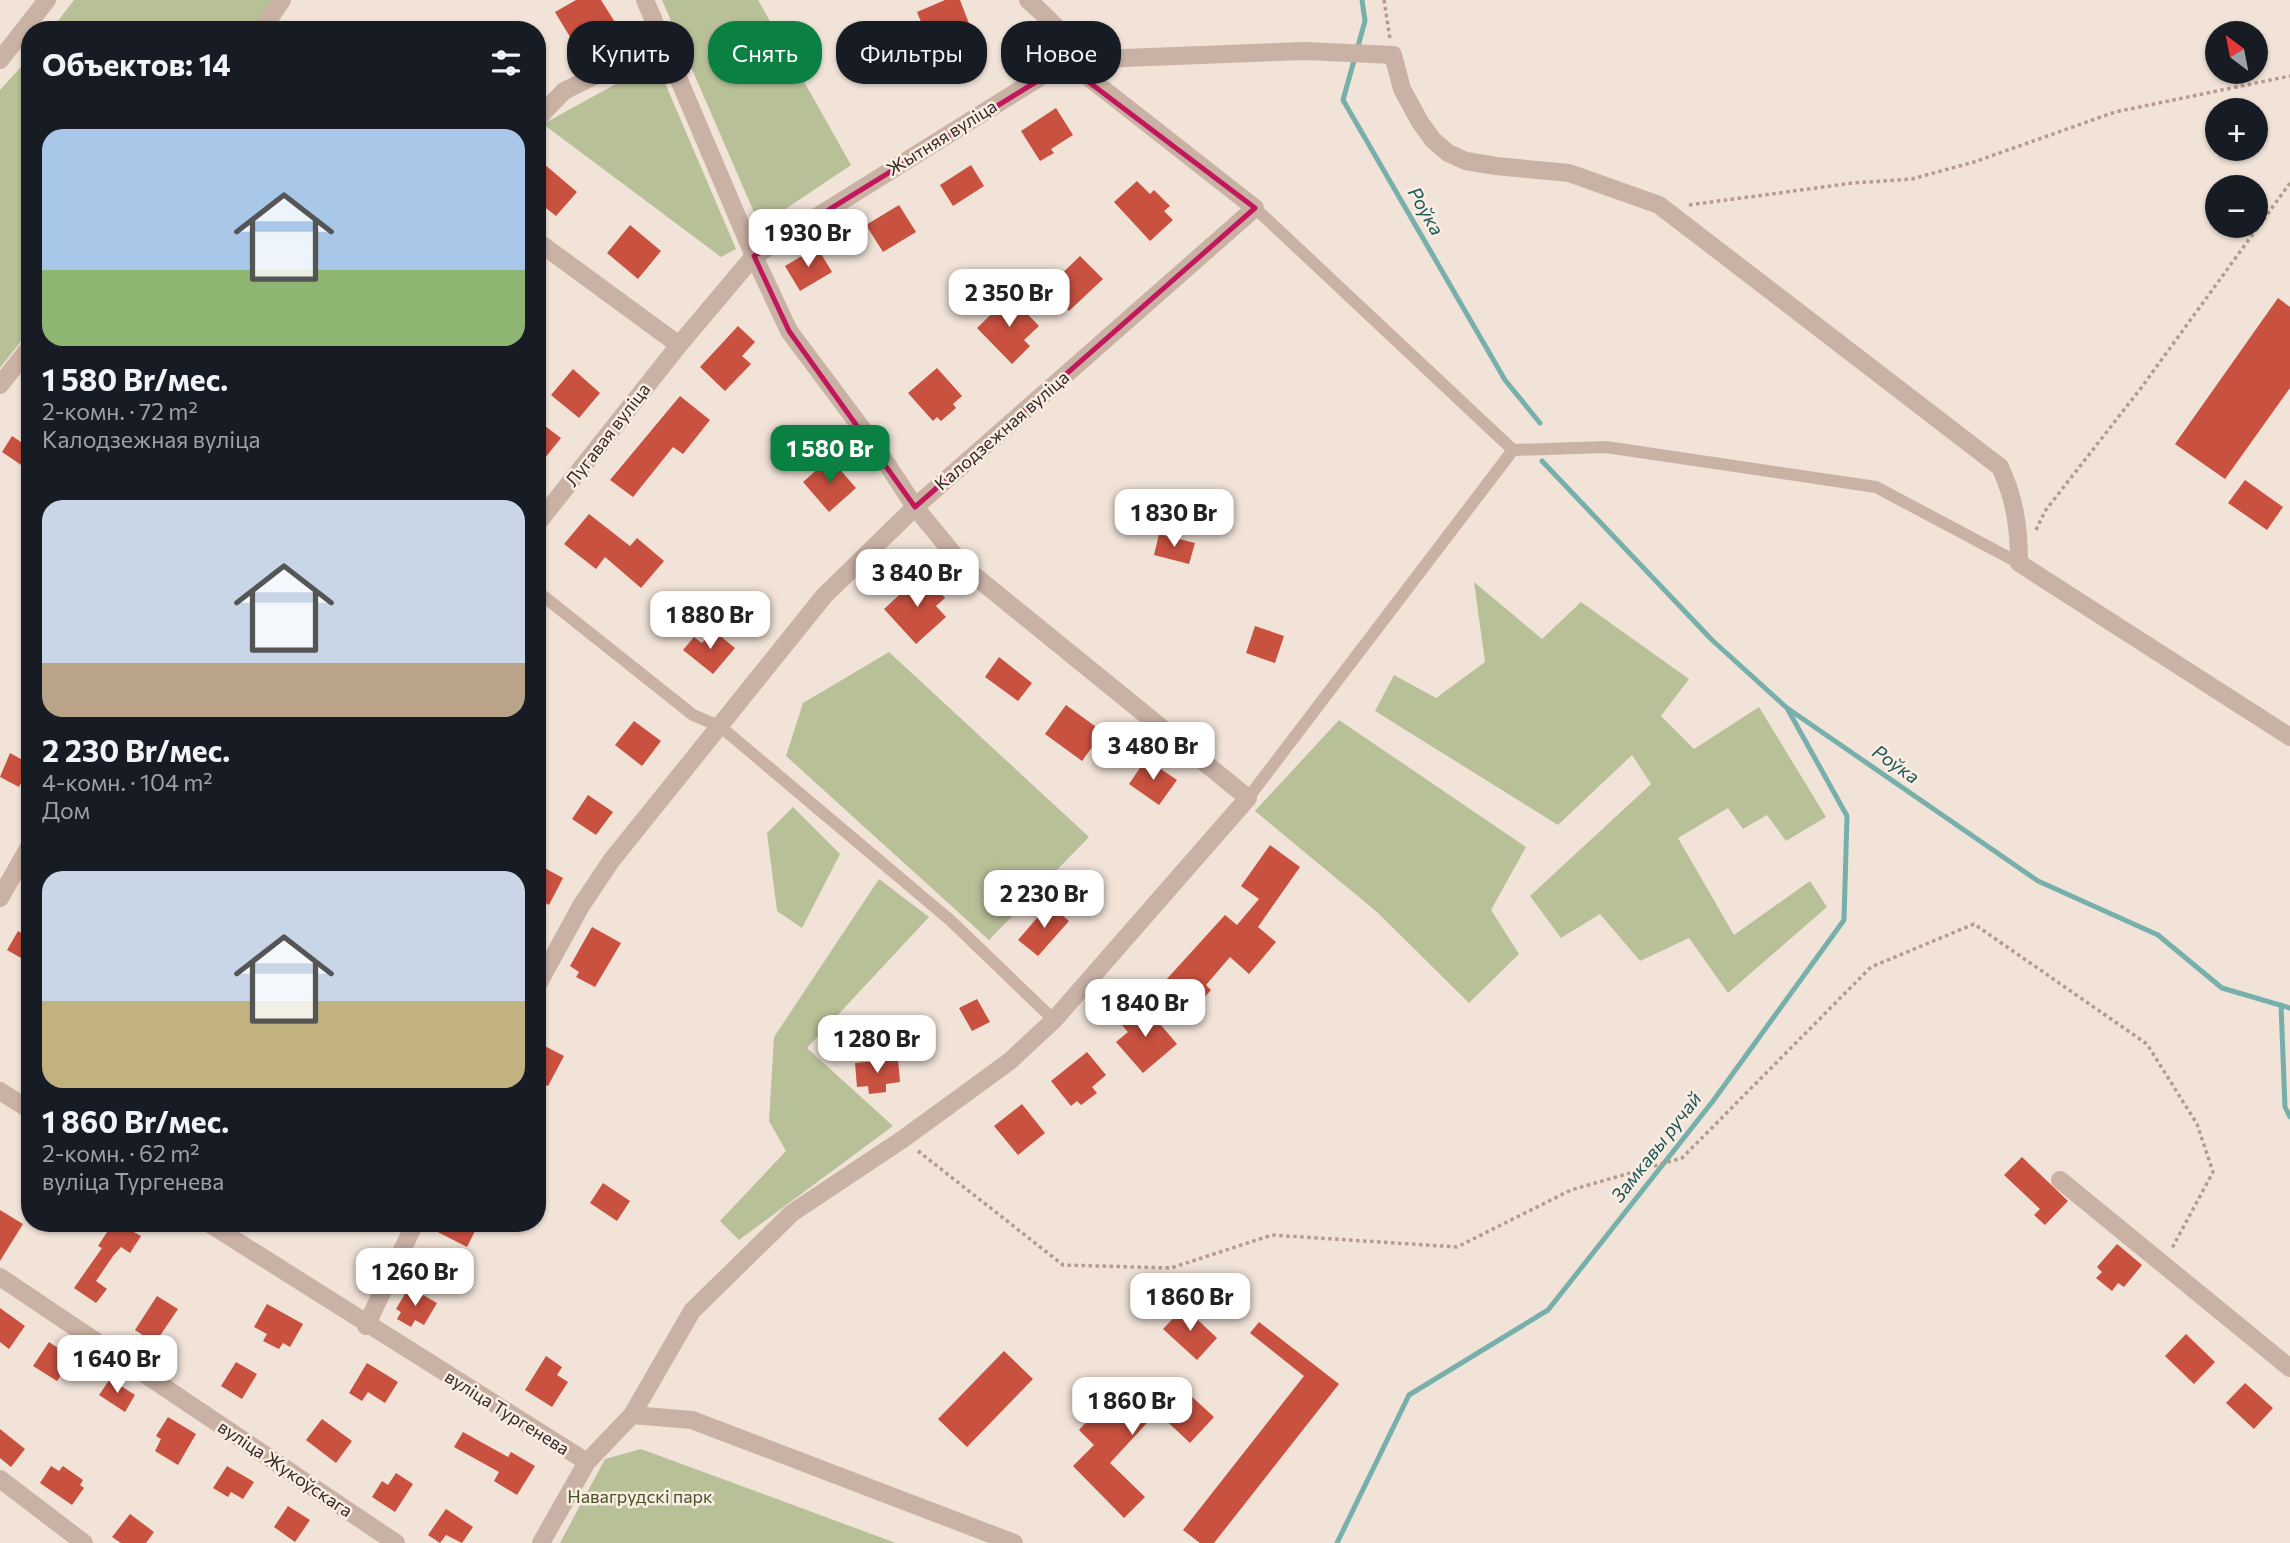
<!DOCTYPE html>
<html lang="ru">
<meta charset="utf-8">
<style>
body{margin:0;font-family:Commissioner,sans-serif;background:#20242c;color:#f1f3f6;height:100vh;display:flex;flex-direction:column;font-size:26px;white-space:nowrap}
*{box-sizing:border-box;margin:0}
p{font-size:23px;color:#9ea1a6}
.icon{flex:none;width:38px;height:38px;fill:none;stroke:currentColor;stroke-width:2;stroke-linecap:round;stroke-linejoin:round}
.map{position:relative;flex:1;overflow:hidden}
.sheet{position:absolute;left:21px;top:21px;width:525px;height:1211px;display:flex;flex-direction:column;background:#171b24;border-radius:28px;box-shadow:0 2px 5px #0004}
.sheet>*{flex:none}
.top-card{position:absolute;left:567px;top:21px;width:665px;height:63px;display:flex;gap:14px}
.needle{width:46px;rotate:328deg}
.buttons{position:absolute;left:2205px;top:21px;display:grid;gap:14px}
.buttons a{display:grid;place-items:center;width:63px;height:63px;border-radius:50%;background:#171b24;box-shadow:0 2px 5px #0004;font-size:35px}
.price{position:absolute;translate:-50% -60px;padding:0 16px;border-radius:14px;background:#fff;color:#222;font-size:23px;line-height:46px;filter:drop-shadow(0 2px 4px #0008)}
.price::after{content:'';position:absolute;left:50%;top:42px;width:21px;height:16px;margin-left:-10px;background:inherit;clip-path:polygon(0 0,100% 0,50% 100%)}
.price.selected{background:#0b8043;color:#fff}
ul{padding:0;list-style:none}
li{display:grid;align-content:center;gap:14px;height:371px;padding:0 21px}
li span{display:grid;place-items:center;height:217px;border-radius:21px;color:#555}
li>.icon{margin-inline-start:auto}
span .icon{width:126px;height:126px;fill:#fffc;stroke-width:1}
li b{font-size:30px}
h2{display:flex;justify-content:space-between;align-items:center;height:84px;padding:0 21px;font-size:30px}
.chip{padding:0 24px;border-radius:28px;background:#171b24;box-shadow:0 2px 5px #0004;font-size:24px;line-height:63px}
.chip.selected{background:#0b8043;color:#fff}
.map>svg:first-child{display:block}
.green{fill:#b8c098}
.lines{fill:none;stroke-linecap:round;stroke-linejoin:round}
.stream{stroke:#77afab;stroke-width:5}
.building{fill:#c85140}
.path{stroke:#b59b8e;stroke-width:3.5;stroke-dasharray:3.5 3.5;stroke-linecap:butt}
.service{stroke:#c9b1a4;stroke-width:12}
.minor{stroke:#c9b1a4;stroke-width:18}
.marked{fill:none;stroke:#c2185b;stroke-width:5;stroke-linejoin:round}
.labels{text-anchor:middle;stroke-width:5;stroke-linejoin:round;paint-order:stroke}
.street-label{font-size:18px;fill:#352926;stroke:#f9ede4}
.park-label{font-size:18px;fill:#495329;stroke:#f9ede4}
.water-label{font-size:19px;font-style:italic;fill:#1b5654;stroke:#f9ede4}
</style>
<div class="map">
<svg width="2290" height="1543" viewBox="0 0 2290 1543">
<rect width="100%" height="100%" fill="#f1e3d8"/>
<path class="green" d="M74,0H274L252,30H51Z
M662,0H758L851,165L760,226Z
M30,57V330L0,368V90Z
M656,62L736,249L721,257L543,124Z
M1474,582L1542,639L1581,602L1689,679L1661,716L1694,749L1759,707L1826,817L1786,841L1767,815L1743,829L1728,808L1678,838L1734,935L1810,881L1827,907L1728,993L1689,938L1640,961L1600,914L1561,938L1530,896L1651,784L1632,755L1558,825L1375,711L1394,675L1436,698L1485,662Z
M889,652L1089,837L989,940L786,756L803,703Z
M1339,720L1526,847L1491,910L1519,954L1469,1003L1377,912L1255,811Z
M793,807L840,854L802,928L777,911L767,833Z
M879,879L929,917L807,1048L893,1126L739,1240L720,1221L786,1151L769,1121L774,1037Z
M641,1449L896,1543H560L605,1459Z"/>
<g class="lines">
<path class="stream" d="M1362,0L1365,21L1343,100L1505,380L1540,423
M1542,461L1712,640L1787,708L2038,881L2158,935L2222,988L2290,1008
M2281,1005L2285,1107L2290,1117
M1337,1543L1409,1395L1548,1310L1713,1101L1844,920L1847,816L1787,708"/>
</g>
<path class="building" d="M576,0H601L618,27L590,45L584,35L573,42L555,12Z
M945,0H960L970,26L941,37L937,27L925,32L917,12Z
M1056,108L1073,135L1051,149L1054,153L1040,161L1021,131Z
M537,158L577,192L556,216L537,201Z
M971,165L984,186L953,206L940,185Z
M1137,181L1150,194L1154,190L1170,206L1164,211L1173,220L1150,241L1114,202Z
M899,205L916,232L883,252L866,225Z
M630,225L661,251L638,279L607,253Z
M817,247L832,272L800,291L785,266Z
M1080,256L1103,279L1069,311L1047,288Z
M1010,296L1039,326L1024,340L1030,346L1012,364L977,328Z
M2278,298L2290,307V388L2225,479L2175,444Z
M738,326L755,342L742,356L751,364L725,391L700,367Z
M937,368L962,396L953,404L956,408L941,421L937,417L933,421L908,393Z
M573,369L600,393L579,418L551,395Z
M680,396L710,420L683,454L673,447L633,497L610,480Z
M537,420L561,438L537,468Z
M12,436L30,448V471L2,452Z
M830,458L856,488L829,512L803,482Z
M2245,480L2283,507L2267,530L2228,503Z
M589,514L630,546L637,538L664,561L641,588L605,557L596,569L564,544Z
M1159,534L1195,543L1189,564L1154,555Z
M923,573L945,598L936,606L946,617L916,644L884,609Z
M1255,626L1284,636L1275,663L1246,653Z
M713,630L735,648L713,674L683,650L694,637L702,643Z
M999,657L1032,683L1018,701L985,677Z
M1066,705L1103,732L1082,761L1045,734Z
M634,721L661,741L642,766L615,745Z
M10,753L30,764L19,787L0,777Z
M1146,759L1177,780L1159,805L1129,784Z
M588,795L613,812L596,835L572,819Z
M1270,845L1300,867L1258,927L1276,942L1249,974L1230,957L1206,985L1211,990L1196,1007L1165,981L1225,915L1237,925L1259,899L1241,886Z
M537,864L563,878L549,905L537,898Z
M1049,904L1069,921L1038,956L1018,940Z
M592,927L621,943L595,987L576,977L579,972L570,966Z
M18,931L30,938V963L7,950Z
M977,999L990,1022L972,1031L959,1008Z
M1143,1004L1177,1044L1143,1073L1116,1042L1128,1032L1121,1024Z
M537,1042L564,1056L548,1086L537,1080Z
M1087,1052L1106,1075L1092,1087L1097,1093L1081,1105L1077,1101L1071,1106L1051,1081Z
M898,1059L900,1082L886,1084V1092L869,1094L868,1086L857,1087L855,1063Z
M1022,1104L1045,1133L1018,1155L994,1126Z
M2022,1157L2068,1201L2045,1225L2034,1215L2040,1209L2004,1175Z
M603,1183L630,1201L617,1221L590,1203Z
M0,1210L23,1224L0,1261Z
M113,1223H137L132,1231L141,1236L130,1253L121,1247L113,1256L96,1281L107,1289L96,1303L74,1288L102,1248L98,1246Z
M426,1223H479L467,1247L426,1226Z
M2117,1244L2142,1265L2124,1287L2118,1283L2112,1291L2096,1278L2102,1272L2097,1267Z
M409,1287L437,1303L424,1325L415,1320L411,1327L397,1319L401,1312L396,1309Z
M157,1296L178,1309L155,1343L135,1330Z
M267,1304L303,1324L290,1347L283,1343L279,1349L263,1341L267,1334L254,1327Z
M1184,1307L1217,1338L1197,1360L1163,1329Z
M0,1308L25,1326L9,1349L0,1342Z
M1259,1322L1339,1384L1214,1543H1200L1183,1530L1304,1376L1250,1333Z
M2186,1334L2215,1362L2194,1384L2165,1356Z
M49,1342L73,1358L57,1381L33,1366Z
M1004,1351L1033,1379L967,1447L938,1419Z
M546,1356L562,1367L557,1375L568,1382L552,1407L525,1390Z
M236,1362L257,1374L242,1399L221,1386Z
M367,1363L398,1382L385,1403L368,1392L362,1401L349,1393Z
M1126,1378L1156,1406L1177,1383L1214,1417L1190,1443L1157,1412L1110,1463L1145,1497L1124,1518L1073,1466L1094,1445L1079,1430Z
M110,1379L135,1395L125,1412L99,1395Z
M2245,1383L2273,1408L2254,1429L2226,1403Z
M168,1417L196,1434L178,1465L155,1451L161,1439L156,1436Z
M322,1419L352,1441L336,1463L306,1440Z
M0,1429L25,1449L11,1467L0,1458Z
M463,1432L508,1457L511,1452L535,1466L517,1495L494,1481L499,1472L454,1447Z
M51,1466L59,1471L63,1466L83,1480L80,1485L84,1488L72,1505L40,1483Z
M227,1466L254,1482L243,1499L231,1492L228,1497L213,1488Z
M396,1473L413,1484L395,1512L372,1497L382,1481L388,1485Z
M288,1506L310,1520L295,1542L274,1527Z
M446,1509L473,1527L462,1543L446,1535L440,1543L428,1535Z
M130,1514L154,1532L146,1543H121L112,1537Z"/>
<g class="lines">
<path class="path" d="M1384,0L1390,39
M1689,205L1853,183L1912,179L1974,162L2115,112L2290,76
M2036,530L2045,511L2141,388L2290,183
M918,1151L1063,1265L1171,1268L1272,1235L1457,1247L1571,1190L1682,1158L1871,967L1974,924L2147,1044L2197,1124L2213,1172L2171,1250"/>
<path class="service" d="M1255,208L1513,450L1606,447L1876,487L2019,563
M537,591L693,715L721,727L950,920L1054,1020
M1248,798L1513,450"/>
<path class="minor" d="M262,30L282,0
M0,60L47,0
M537,119L564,91L663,42
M537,241L679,345L754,256L1053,69L1065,64L1079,70L1098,59L1305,51L1393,55L1402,89L1420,122L1433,140L1448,153L1466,161L1496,166L1569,173L1659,205L2000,467C2015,499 2019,528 2019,563L2290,737
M0,385L30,347
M537,524L679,345
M0,898L30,845
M537,986L581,906L611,861L824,596L915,507L1255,208L1079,70C1072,38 1051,21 1028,0
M0,1091L30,1110
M2060,1180L2290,1368
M208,1223L587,1462L632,1415L692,1420L1014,1543
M0,1277L396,1543
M366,1326L415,1223
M632,1415L692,1311L792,1213L903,1139L1010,1061L1054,1020L1248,798L965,568L915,507L875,446L789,331L754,256L645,0
M0,1479L84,1543
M541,1543L587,1462"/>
</g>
<path class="marked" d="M1065,64L1255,208L915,507L789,331L754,256Z"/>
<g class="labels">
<g class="street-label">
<text transform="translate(942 138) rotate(-32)" y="6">Жытняя вуліца</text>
<text transform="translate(1002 431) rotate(-41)" y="6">Калодзежная вуліца</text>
<text transform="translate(608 435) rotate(-52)" y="6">Лугавая вуліца</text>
<text transform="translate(507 1413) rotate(32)" y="6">вуліца Тургенева</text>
<text transform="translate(285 1469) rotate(34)" y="6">вуліца Жукоўскага</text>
</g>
<g class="park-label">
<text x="640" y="1503">Навагрудскі парк</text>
</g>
<g class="water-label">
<text transform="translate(1426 211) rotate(60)" y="7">Роўка</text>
<text transform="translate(1896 764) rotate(35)" y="7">Роўка</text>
<text transform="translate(1656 1147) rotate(-52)" y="7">Замкавы ручай</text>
</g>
</g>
</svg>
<div class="buttons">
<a><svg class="needle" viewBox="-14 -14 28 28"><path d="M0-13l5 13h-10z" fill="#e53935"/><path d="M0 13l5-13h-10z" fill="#9ea1a6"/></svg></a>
<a>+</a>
<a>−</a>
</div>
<b class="price" style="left:808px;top:269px">1 930 Br</b>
<b class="price" style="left:1009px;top:329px">2 350 Br</b>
<b class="price selected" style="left:830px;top:485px">1 580 Br</b>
<b class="price" style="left:1174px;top:549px">1 830 Br</b>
<b class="price" style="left:917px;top:609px">3 840 Br</b>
<b class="price" style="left:710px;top:651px">1 880 Br</b>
<b class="price" style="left:1153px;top:782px">3 480 Br</b>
<b class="price" style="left:1044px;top:930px">2 230 Br</b>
<b class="price" style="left:1145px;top:1039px">1 840 Br</b>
<b class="price" style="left:877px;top:1075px">1 280 Br</b>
<b class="price" style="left:415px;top:1308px">1 260 Br</b>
<b class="price" style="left:1190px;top:1333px">1 860 Br</b>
<b class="price" style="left:117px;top:1395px">1 640 Br</b>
<b class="price" style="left:1132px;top:1437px">1 860 Br</b>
<div class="top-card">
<a class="chip">Купить</a>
<a class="chip selected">Снять</a>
<a class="chip">Фильтры</a>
<a class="chip">Новое</a>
</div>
<section class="sheet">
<h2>Объектов: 14<svg class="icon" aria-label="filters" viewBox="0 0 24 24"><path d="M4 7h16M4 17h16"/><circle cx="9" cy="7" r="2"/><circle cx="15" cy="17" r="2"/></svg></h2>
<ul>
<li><span style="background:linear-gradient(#a9c7e8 65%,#8fb573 0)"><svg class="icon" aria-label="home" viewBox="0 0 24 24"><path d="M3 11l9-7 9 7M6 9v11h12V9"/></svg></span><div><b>1 580 Br/мес.</b><p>2-комн. · 72 m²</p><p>Калодзежная вуліца</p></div></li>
<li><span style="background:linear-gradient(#c9d6e8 75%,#b9a48a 0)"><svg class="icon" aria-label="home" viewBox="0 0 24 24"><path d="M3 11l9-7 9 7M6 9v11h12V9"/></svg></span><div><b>2 230 Br/мес.</b><p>4-комн. · 104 m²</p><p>Дом</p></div></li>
<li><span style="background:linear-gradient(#c9d6e8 60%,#c2b280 0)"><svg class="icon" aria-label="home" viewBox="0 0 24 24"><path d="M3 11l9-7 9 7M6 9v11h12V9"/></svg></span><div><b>1 860 Br/мес.</b><p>2-комн. · 62 m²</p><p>вуліца Тургенева</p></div></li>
</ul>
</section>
</div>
